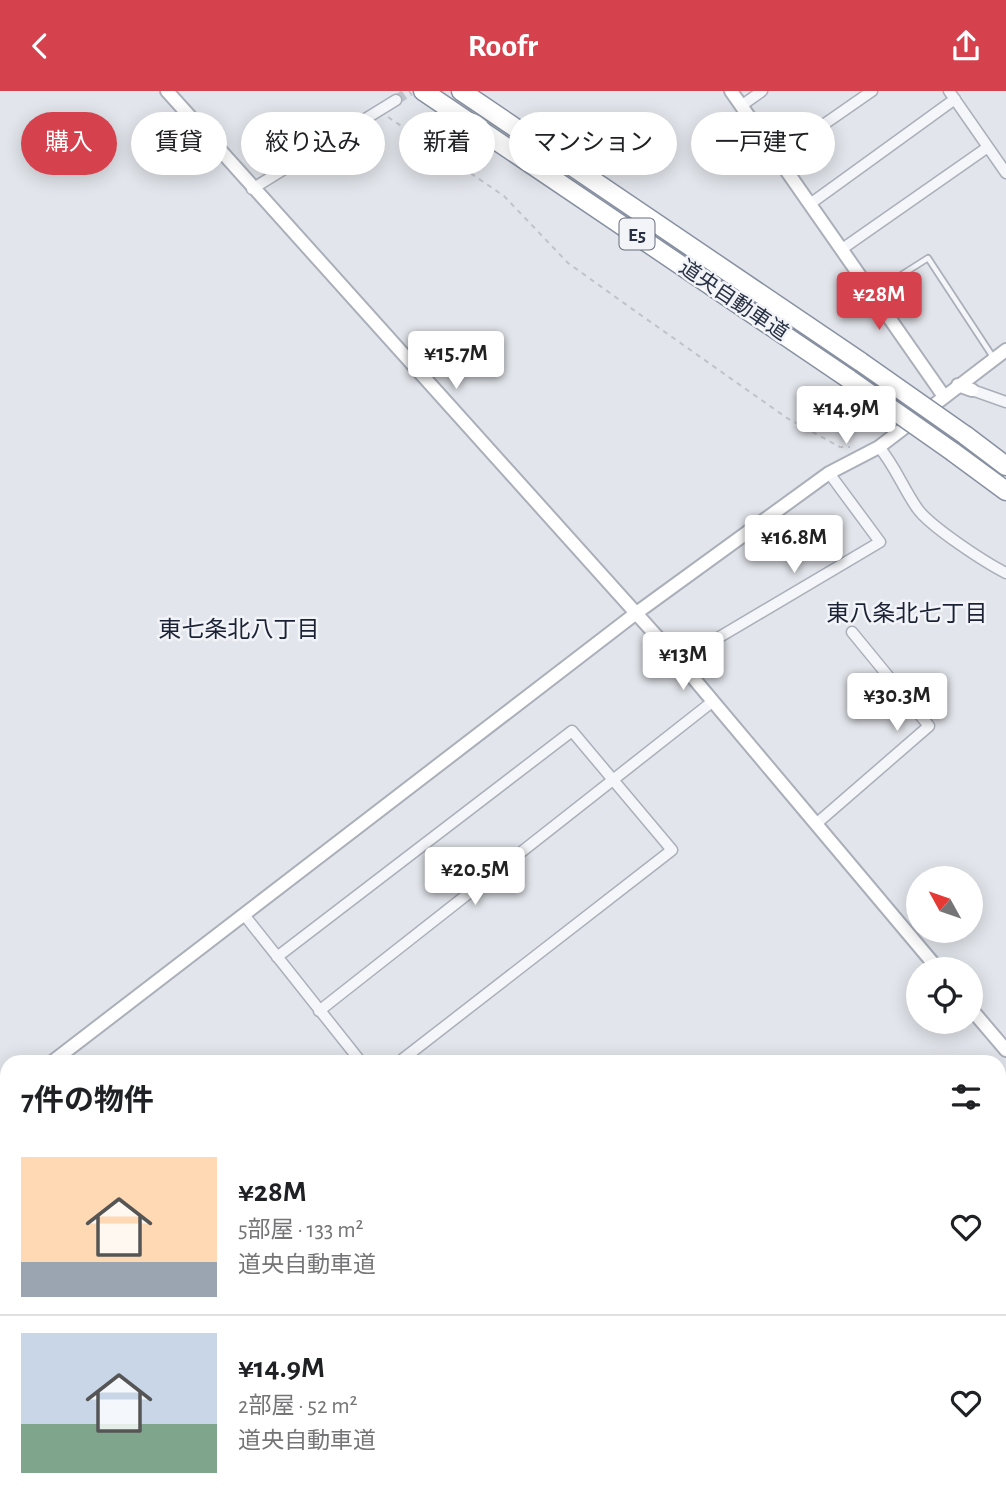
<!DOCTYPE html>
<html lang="ja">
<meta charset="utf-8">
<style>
body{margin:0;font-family:"Alegreya Sans","Noto Sans JP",sans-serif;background:#f2f2f2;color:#202124;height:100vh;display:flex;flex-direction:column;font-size:26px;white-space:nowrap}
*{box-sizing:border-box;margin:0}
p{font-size:23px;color:#757577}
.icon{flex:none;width:38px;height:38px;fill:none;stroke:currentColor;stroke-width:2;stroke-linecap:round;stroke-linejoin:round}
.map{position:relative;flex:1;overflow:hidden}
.panel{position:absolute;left:0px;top:964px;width:1006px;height:450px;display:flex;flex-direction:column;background:#fff;border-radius:21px 21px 0 0;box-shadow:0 4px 18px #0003}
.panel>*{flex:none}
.banner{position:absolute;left:21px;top:21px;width:964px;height:63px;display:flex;gap:14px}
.needle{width:46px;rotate:310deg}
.fabs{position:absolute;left:906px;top:775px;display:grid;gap:14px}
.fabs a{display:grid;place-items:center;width:77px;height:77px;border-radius:50%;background:#fff;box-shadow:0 4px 18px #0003;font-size:35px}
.price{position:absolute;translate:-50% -60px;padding:0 16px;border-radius:7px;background:#fff;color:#222;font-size:23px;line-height:46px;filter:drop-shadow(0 2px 4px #0008)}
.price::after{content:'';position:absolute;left:50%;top:42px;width:21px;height:16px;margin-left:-10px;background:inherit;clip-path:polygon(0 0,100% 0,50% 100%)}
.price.current{background:#d5424e;color:#fff}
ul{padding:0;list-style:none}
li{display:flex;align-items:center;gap:21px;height:175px;padding:0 21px}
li+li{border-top:2px solid #e0e0e0}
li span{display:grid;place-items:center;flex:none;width:196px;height:140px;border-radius:0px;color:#555}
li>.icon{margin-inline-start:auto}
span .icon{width:84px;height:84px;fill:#fffc;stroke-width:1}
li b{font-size:30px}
h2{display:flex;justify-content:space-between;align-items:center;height:84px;padding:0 21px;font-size:30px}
.tag{padding:0 24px;border-radius:32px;background:#fff;box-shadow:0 4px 18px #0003;font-size:24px;line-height:63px}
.tag.current{background:#d5424e;color:#fff}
header{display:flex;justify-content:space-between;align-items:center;height:91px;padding:0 21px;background:#d5424e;color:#fff;font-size:32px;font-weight:600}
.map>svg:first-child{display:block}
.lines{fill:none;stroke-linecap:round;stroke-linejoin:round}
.street-tunnel{stroke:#bdc1ca;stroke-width:10;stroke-dasharray:10 5;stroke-linecap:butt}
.lane-casing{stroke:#aaafb9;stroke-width:8}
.street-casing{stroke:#aaafb9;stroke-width:13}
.secondary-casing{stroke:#aaafb9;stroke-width:16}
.primary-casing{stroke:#a0a8b7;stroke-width:18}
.highway-casing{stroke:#8891a2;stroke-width:21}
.path{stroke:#c0c3ca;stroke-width:2;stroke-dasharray:5 5;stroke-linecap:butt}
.lane{stroke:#f5f6f9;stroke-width:4.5}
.street{stroke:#f5f6f9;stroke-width:10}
.secondary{stroke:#fff;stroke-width:12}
.primary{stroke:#fff;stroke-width:14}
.highway{stroke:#fff;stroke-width:18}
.highway-bridge-casing{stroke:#8891a2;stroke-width:21;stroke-linecap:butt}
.highway-bridge{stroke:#fff;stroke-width:18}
.labels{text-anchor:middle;stroke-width:5;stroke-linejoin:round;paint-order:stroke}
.shield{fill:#f2f4f8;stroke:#656c7a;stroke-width:2}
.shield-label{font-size:19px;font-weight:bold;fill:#293144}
.street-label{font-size:21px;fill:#293144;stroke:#f2f4f8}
.neighbourhood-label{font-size:23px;fill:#1b2235;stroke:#f2f4f8}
</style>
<header><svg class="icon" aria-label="back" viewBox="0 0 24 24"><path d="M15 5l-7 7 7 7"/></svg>Roofr<svg class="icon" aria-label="share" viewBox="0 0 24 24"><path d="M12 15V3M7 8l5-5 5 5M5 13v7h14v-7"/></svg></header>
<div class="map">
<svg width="1006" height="1413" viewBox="0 0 1006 1413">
<rect width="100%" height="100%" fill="#e2e5eb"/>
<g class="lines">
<path class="street-tunnel" d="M396,9L410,0"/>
<defs>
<path id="lane" d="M873,202L928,167L993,266"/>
<path id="street" d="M949,0L1006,82
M741,15L762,0
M777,66L872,0
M252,98L396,9
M810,113L955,8
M842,158L988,56
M972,299L1006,311
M879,356C895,375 903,397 917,417C929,435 986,472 1006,482
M679,570L880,451L829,382
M816,733L929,635L852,541
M245,825L361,971
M277,866L572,640L672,759L399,971
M319,920L712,611
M999,1385L1006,1377
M948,1407L955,1413
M975,1413L980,1407"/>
<path id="secondary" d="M167,0L679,570L938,878
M731,0L943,304
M958,294L972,299
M971,918L1006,959
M52,971L635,523L829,382L879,356L1006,259
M0,1010L7,1005
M0,1400L10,1413"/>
<path id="primary" d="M999,1312L1006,1304
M909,1413L915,1407"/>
<path id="highway" d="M423,0L849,288
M461,0L861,271
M965,344L1006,375
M953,361L1006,400"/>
</defs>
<use href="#lane" class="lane-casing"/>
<use href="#street" class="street-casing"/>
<use href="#secondary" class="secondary-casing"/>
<use href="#primary" class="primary-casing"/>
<use href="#highway" class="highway-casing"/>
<path class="path" d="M388,26L504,105L568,172L635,220L787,327L840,356H850"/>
<use href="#lane" class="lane"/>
<use href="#street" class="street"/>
<use href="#secondary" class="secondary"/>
<use href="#primary" class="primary"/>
<use href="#highway" class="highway"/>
<defs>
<path id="highway-bridge" d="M861,271L965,344
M849,288L953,361"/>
</defs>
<use href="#highway-bridge" class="highway-bridge-casing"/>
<use href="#highway-bridge" class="highway-bridge"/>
</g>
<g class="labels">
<rect class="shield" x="619.5" y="127.5" width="35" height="31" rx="5"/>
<g class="shield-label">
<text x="637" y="150">E5</text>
</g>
<g class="street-label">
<text transform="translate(734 209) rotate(34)" y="7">道央自動車道</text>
</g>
<g class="neighbourhood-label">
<text x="907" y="530">東八条北七丁目</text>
<text x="239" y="546">東七条北八丁目</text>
</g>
</g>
</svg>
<div class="fabs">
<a><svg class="needle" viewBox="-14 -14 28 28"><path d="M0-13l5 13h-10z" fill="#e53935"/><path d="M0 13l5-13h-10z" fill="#757577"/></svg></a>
<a><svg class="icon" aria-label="locate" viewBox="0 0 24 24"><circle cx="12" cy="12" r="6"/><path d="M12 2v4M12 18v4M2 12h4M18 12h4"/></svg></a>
</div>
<b class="price current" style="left:879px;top:241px">¥28M</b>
<b class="price" style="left:456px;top:300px">¥15.7M</b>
<b class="price" style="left:846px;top:355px">¥14.9M</b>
<b class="price" style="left:794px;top:484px">¥16.8M</b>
<b class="price" style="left:683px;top:601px">¥13M</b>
<b class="price" style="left:897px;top:642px">¥30.3M</b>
<b class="price" style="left:475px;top:816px">¥20.5M</b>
<div class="banner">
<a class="tag current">購入</a>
<a class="tag">賃貸</a>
<a class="tag">絞り込み</a>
<a class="tag">新着</a>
<a class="tag">マンション</a>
<a class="tag">一戸建て</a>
</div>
<section class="panel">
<h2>7件の物件<svg class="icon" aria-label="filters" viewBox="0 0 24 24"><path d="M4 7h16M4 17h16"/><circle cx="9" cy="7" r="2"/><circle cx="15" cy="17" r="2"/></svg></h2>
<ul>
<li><span style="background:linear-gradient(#ffd9b3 75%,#9aa5b1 0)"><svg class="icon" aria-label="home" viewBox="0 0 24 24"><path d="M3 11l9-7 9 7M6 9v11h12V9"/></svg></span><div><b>¥28M</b><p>5部屋 · 133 m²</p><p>道央自動車道</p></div><svg class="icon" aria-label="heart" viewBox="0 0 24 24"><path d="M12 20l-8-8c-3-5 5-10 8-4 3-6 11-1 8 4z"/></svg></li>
<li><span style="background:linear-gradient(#c9d6e8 65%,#7fa58c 0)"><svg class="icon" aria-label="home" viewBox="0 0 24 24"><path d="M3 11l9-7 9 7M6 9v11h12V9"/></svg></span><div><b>¥14.9M</b><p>2部屋 · 52 m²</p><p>道央自動車道</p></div><svg class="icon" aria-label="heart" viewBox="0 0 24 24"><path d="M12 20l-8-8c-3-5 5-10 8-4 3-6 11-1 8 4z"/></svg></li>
</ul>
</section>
</div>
